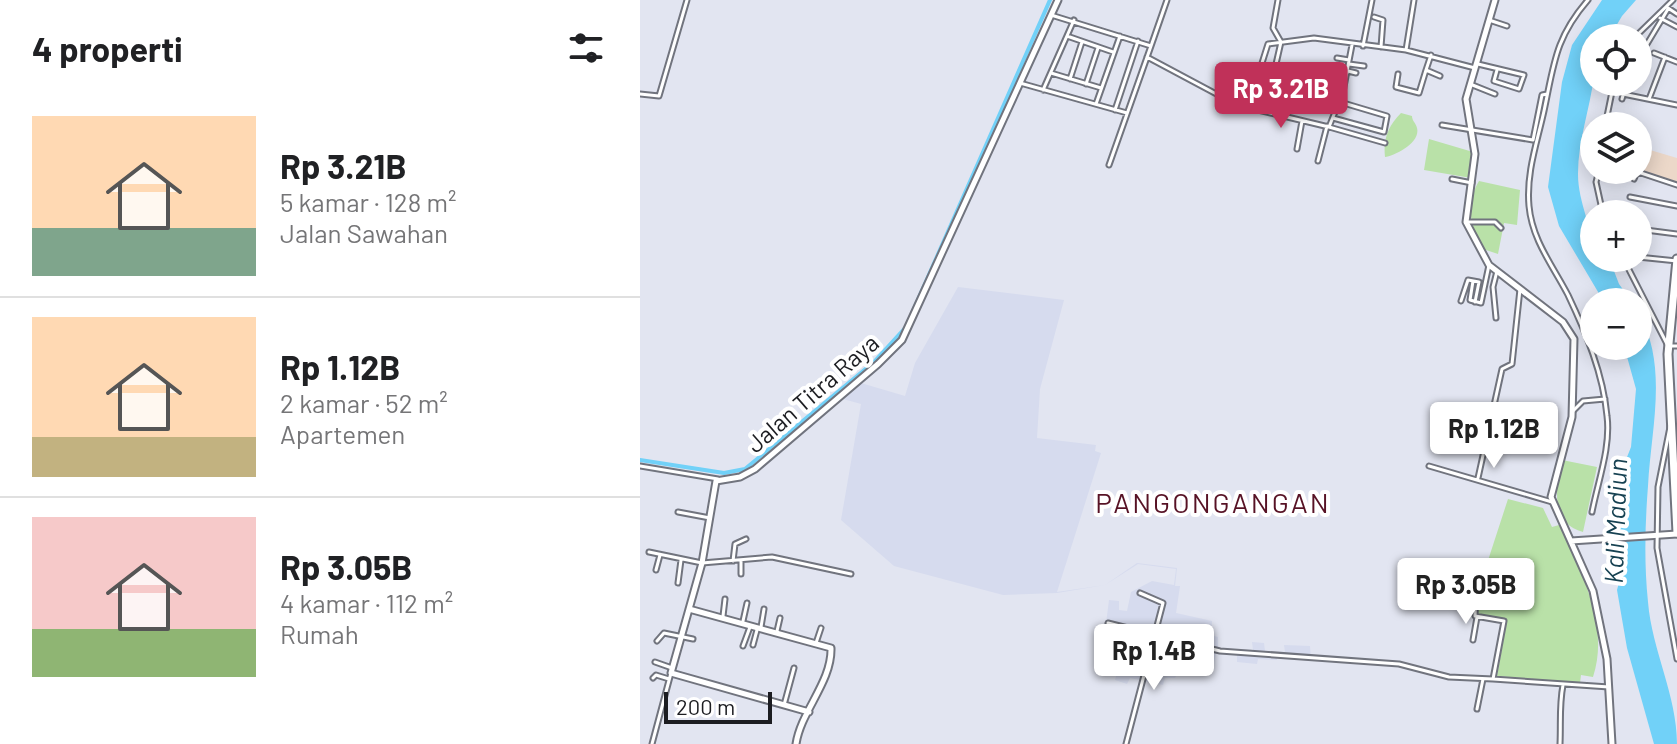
<!DOCTYPE html>
<html lang="id">
<meta charset="utf-8">
<style>
body{margin:0;font-family:Barlow,sans-serif;background:#f2f2f2;color:#202124;height:100vh;display:flex;flex-direction:column;font-size:30px;white-space:nowrap}
*{box-sizing:border-box;margin:0}
p{font-size:26px;color:#757577}
.icon{flex:none;width:44px;height:44px;fill:none;stroke:currentColor;stroke-width:2;stroke-linecap:round;stroke-linejoin:round}
.map{position:relative;flex:1;overflow:hidden}
.details{display:flex;flex-direction:column;background:#fff;width:640px}
.details>*{flex:none}
.fabs{position:absolute;left:940px;top:24px;display:grid;gap:16px}
.fabs a{display:grid;place-items:center;width:72px;height:72px;border-radius:50%;background:#fff;box-shadow:0 4px 20px #0003;font-size:40px}
.scale{position:absolute;left:24px;bottom:20px;width:108px;box-sizing:border-box;padding-left:8px;border:4px solid #1c1d21;border-top:0;font-size:22px;line-height:28px;white-space:nowrap;color:#1c1d21;-webkit-text-stroke:6px #fff;paint-order:stroke}
.price{position:absolute;translate:-50% -68px;padding:0 18px;border-radius:8px;background:#fff;color:#222;font-size:26px;line-height:52px;filter:drop-shadow(0 2px 4px #0008)}
.price::after{content:'';position:absolute;left:50%;top:48px;width:24px;height:18px;margin-left:-12px;background:inherit;clip-path:polygon(0 0,100% 0,50% 100%)}
.price.selected{background:#c03159;color:#fff}
ul{padding:0;list-style:none}
li{display:flex;align-items:center;gap:24px;height:200px;padding:0 32px}
li+li{border-top:2px solid #e0e0e0}
li span{display:grid;place-items:center;flex:none;width:224px;height:160px;border-radius:0px;color:#555}
li>.icon{margin-inline-start:auto}
span .icon{width:96px;height:96px;fill:#fffc;stroke-width:1}
li b{font-size:34px}
h2{display:flex;justify-content:space-between;align-items:center;height:96px;padding:0 32px;font-size:34px}
main{display:flex;flex:1;min-height:0}
.map>svg:first-child{display:block}
.built{fill:#d6dbee}
.medical{fill:#ecd8c9}
.green{fill:#b9e1a8}
.water{fill:#71d1f8}
.lines{fill:none;stroke-linecap:round;stroke-linejoin:round}
.canal{stroke:#71d1f8;stroke-width:4}
.minor-casing{stroke:#71747e;stroke-width:7}
.tertiary-casing{stroke:#71747e;stroke-width:9}
.secondary-casing{stroke:#71747e;stroke-width:9}
.trunk-casing{stroke:#71747e;stroke-width:11}
.minor{stroke:#fff;stroke-width:3}
.tertiary{stroke:#fff;stroke-width:5}
.secondary{stroke:#fff;stroke-width:5}
.trunk{stroke:#fff;stroke-width:7}
.labels{text-anchor:middle;stroke-width:8;stroke-linejoin:round;paint-order:stroke}
.street-label{font-size:24px;fill:#1c1d21;stroke:#fff}
.water-label{font-size:26px;font-style:italic;fill:#174252;stroke:#fff}
.quarter-label{font-size:28px;letter-spacing:2px;fill:#571225;stroke:#fff}
</style>
<main>
<section class="details">
<h2>4 properti<svg class="icon" aria-label="filters" viewBox="0 0 24 24"><path d="M4 7h16M4 17h16"/><circle cx="9" cy="7" r="2"/><circle cx="15" cy="17" r="2"/></svg></h2>
<ul>
<li><span style="background:linear-gradient(#ffd9b3 70%,#7fa58c 0)"><svg class="icon" aria-label="home" viewBox="0 0 24 24"><path d="M3 11l9-7 9 7M6 9v11h12V9"/></svg></span><div><b>Rp 3.21B</b><p>5 kamar · 128 m²</p><p>Jalan Sawahan</p></div></li>
<li><span style="background:linear-gradient(#ffd9b3 75%,#c2b280 0)"><svg class="icon" aria-label="home" viewBox="0 0 24 24"><path d="M3 11l9-7 9 7M6 9v11h12V9"/></svg></span><div><b>Rp 1.12B</b><p>2 kamar · 52 m²</p><p>Apartemen</p></div></li>
<li><span style="background:linear-gradient(#f6c9c9 70%,#8fb573 0)"><svg class="icon" aria-label="home" viewBox="0 0 24 24"><path d="M3 11l9-7 9 7M6 9v11h12V9"/></svg></span><div><b>Rp 3.05B</b><p>4 kamar · 112 m²</p><p>Rumah</p></div></li>
</ul>
</section>
<div class="map">
<svg width="1037" height="744" viewBox="0 0 1037 744">
<rect width="100%" height="100%" fill="#e2e5f1"/>
<path class="built" d="M318,287L424,300L400,389L397,438L456,445L455,451L461,453L417,592L465,585L497,563L537,568L535,586H540L536,613L572,621L571,635L578,637V648L613,650L612,642L624,643L625,651L645,652L644,645L670,646L671,660L637,657V660L618,659L617,664L597,662V654L576,653L573,668L550,665L547,672L539,670L535,678H525L523,685L490,678L487,684L475,680L485,644L464,639L469,600L479,601V610L487,611L491,592L512,581L534,585L536,569L498,564L465,585L417,593L363,595L254,566L201,520L221,404L203,399L221,383L265,396L275,363Z"/>
<path class="medical" d="M1010,150L1037,158V183L1003,173Z"/>
<path class="green" d="M761,113L772,116C772,121 776,123 777,128C781,143 754,156 745,157C743,139 748,126 761,113Z
M789,139L833,152L831,178L784,170Z
M839,181L880,190L877,225L864,223L858,254L843,249C831,226 824,206 839,181Z
M922,460L957,467L943,532C909,523 916,485 922,460Z
M868,499L903,508L912,527L919,525C941,571 970,625 953,677L941,675L940,683L857,676L867,619L835,614L840,585Z"/>
<path class="water" d="M962,0H996L982,16L969,38H954C954,50 956,64 954,76C950,109 938,140 938,174C938,204 954,229 954,258H969L979,284L992,302H964L919,226L908,187L922,82L932,45Z
M998,312C1029,365 1011,428 1008,486C1005,524 1004,564 1008,602C1012,651 1037,695 1037,744H1014L987,648L977,590L984,564L975,518L978,480L991,447L996,389L984,346H998Z"/>
<g class="lines">
<path class="canal" d="M273,311L410,0
M0,460L84,473L105,469L234,362L266,327"/>
<defs>
<path id="minor" d="M638,0L633,28L641,42
M948,0C915,38 914,64 904,111C897,143 886,173 889,206C892,240 913,266 928,295C946,333 963,373 967,416C971,447 958,481 952,512
M1028,8L1037,14
M411,15L511,46L469,165
M734,17L743,20L741,47
M1020,18L1037,27
M849,20L867,26
M427,36L473,52
M994,38L1033,0
M511,46L527,0
M723,46L732,0
M766,50L774,0
M1014,53L1037,62
M791,55L786,70L800,76
M507,57L597,105L689,127L703,92L712,45
M697,58L709,60
M998,59L1028,9
M622,63L628,44L674,38L766,50L835,68
M709,64L724,66
M838,64L884,75L879,89L854,81L857,70
M696,71L707,73
M708,71L716,73
M411,73L461,88
M758,74L756,87L779,93L786,70
M430,79L442,42
M686,81L704,86
M380,83L487,113
M446,84L458,48
M830,84L855,94
M403,90L434,20
M0,94L19,96L47,0
M983,94L1037,105
M678,96L698,100
M982,99L987,82
M1009,99L1025,57
M456,104L480,36
M603,105L610,82L631,86L641,42
M475,110L498,41
M693,118L744,132L747,116L700,102
M802,125L893,140L902,95L907,94
M965,126L974,82
M689,127L745,143
M657,149L662,121
M678,161L687,126
M959,170L956,182L963,214
M995,171L1037,185
M812,179L832,183
M994,179L997,172
M990,197L1037,206
M826,222H855L861,228
M998,229L1037,234
M998,257L1037,261
M983,258L1028,346H1037
M833,281L830,300L841,303L849,265
M821,301L828,280L839,282L835,302
M856,318L853,287L857,271
M932,412L943,401L965,399
M1030,427L1018,487L1017,548L1037,659
M0,466L78,479
M789,466L912,502
M838,478L862,369L872,364L880,289
M38,512L70,518
M9,552L62,563L132,557L211,574
M93,561L95,544L106,539
M16,570L20,555
M101,574V560
M38,583L41,560
M83,616L85,599
M103,621L107,603
M468,623L580,651L759,664L809,677L853,679L864,621L835,616L836,591
M121,627L124,609
M137,631L140,618
M833,640L837,617
M17,641L24,633L53,639
M176,643L181,628
M113,645L117,630
M103,646L110,627
M15,662L32,668
M551,663L555,646
M13,678L16,675L29,679
M853,679L969,687
M144,705L154,668
M837,709L843,679
M12,744L31,673
M486,744L523,603L500,593
M920,744C921,723 919,706 923,685"/>
<path id="tertiary" d="M49,609L191,648C192,682 161,711 156,744
M169,712L31,673L62,563L76,481L100,477L115,469L238,364L262,340L418,0"/>
<path id="secondary" d="M855,0L826,99L835,154L826,222L849,265L923,322L934,339L932,417L911,497L953,591L967,659L972,744
M931,541L1037,534"/>
<path id="trunk" d="M1037,259L1028,354L1037,533"/>
</defs>
<use href="#minor" class="minor-casing"/>
<use href="#tertiary" class="tertiary-casing"/>
<use href="#secondary" class="secondary-casing"/>
<use href="#trunk" class="trunk-casing"/>
<use href="#minor" class="minor"/>
<use href="#tertiary" class="tertiary"/>
<use href="#secondary" class="secondary"/>
<use href="#trunk" class="trunk"/>
</g>
<g class="labels">
<g class="street-label">
<text transform="translate(173 394) rotate(-41)" y="8">Jalan Titra Raya</text>
</g>
<g class="water-label">
<text transform="translate(976 521) rotate(-88)" y="9">Kali Madiun</text>
</g>
<g class="quarter-label">
<text x="573" y="513">PANGONGANGAN</text>
</g>
</g>
</svg>
<div class="fabs">
<a><svg class="icon" aria-label="locate" viewBox="0 0 24 24"><circle cx="12" cy="12" r="6"/><path d="M12 2v4M12 18v4M2 12h4M18 12h4"/></svg></a>
<a><svg class="icon" aria-label="layers" viewBox="0 0 24 24"><path d="M12 4l9 5-9 5-9-5zM3 14l9 5 9-5"/></svg></a>
<a>+</a>
<a>−</a>
</div>
<div class="scale">200 m</div>
<b class="price selected" style="left:641px;top:130px">Rp 3.21B</b>
<b class="price" style="left:854px;top:470px">Rp 1.12B</b>
<b class="price" style="left:826px;top:626px">Rp 3.05B</b>
<b class="price" style="left:514px;top:692px">Rp 1.4B</b>
</div>
</main>
